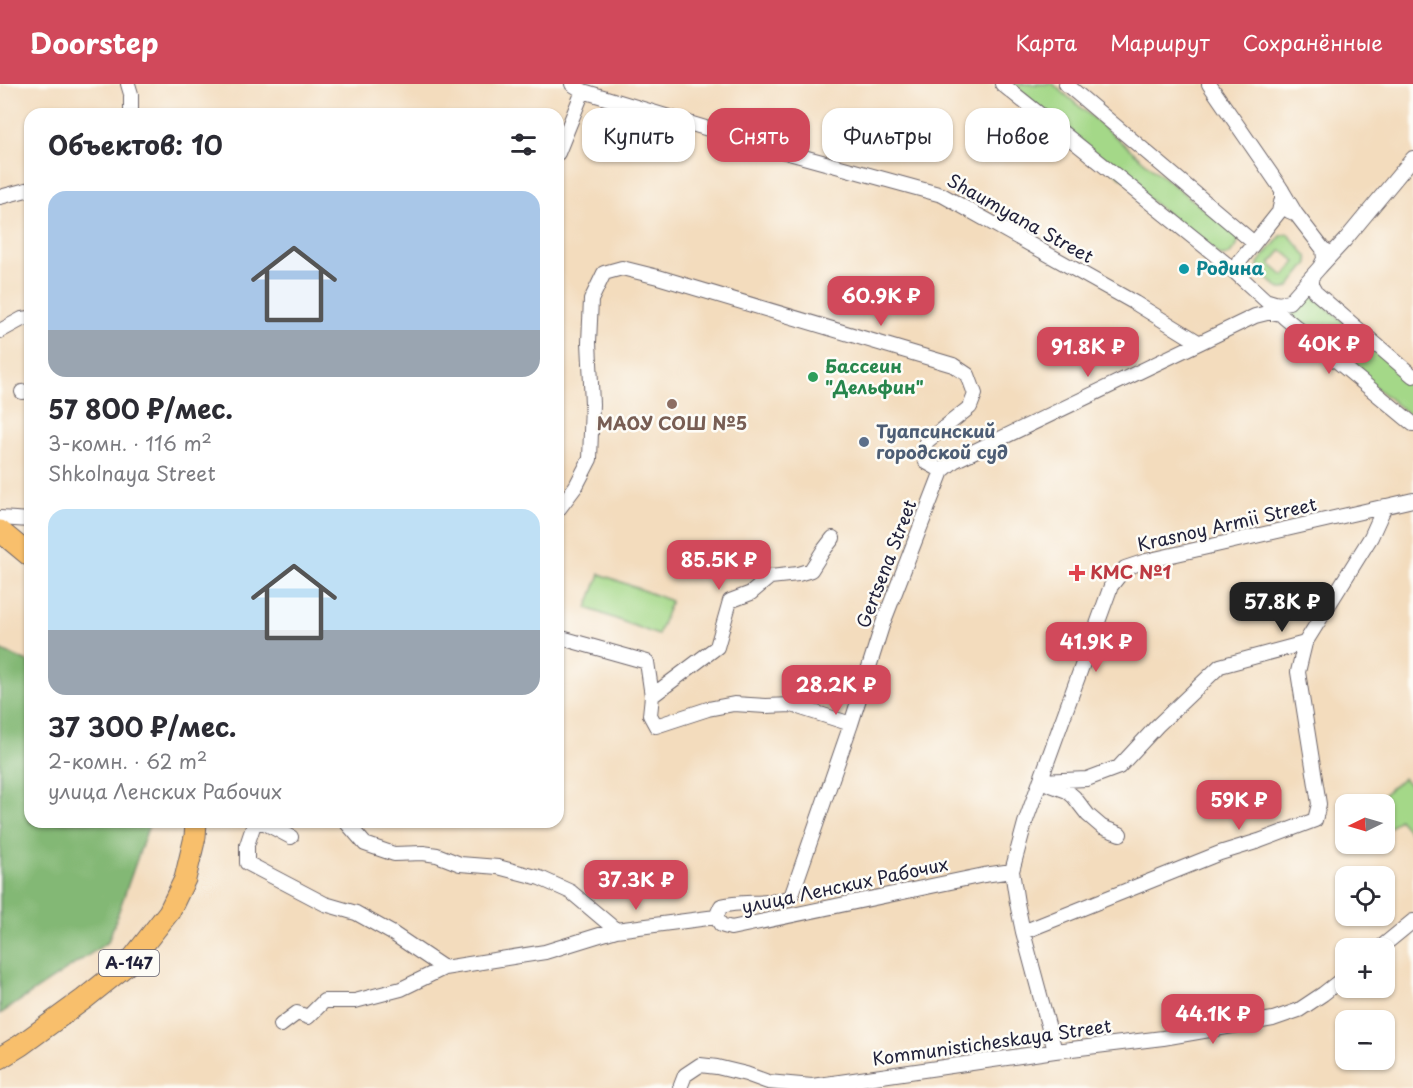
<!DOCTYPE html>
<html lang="ru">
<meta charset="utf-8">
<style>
body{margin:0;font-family:"Playpen Sans",sans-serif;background:#f2f2f3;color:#2b2b33;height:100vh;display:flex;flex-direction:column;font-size:22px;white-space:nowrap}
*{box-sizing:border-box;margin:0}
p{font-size:20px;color:#7c7c81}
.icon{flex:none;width:33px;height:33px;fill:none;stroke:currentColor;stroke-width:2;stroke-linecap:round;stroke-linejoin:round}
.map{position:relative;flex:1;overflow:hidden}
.panel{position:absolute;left:24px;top:24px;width:540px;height:720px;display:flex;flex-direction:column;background:#fff;border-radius:18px;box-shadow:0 2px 4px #0004}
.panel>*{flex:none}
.top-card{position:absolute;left:582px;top:24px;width:570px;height:54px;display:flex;gap:12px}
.needle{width:39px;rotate:265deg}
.fabs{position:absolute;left:1335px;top:710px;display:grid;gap:12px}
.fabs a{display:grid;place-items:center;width:60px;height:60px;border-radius:12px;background:#fff;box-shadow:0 2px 4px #0004;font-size:30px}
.price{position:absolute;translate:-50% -51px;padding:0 14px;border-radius:12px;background:#d1495b;color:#fff;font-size:20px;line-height:39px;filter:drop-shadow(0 2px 3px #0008)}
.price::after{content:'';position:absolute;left:50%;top:36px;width:18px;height:14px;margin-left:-9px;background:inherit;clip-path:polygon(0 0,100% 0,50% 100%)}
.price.active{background:#222;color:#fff}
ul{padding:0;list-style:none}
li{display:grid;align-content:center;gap:12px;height:318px;padding:0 24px}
li span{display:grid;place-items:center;height:186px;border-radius:18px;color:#555}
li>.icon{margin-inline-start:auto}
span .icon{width:108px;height:108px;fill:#fffc;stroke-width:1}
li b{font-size:26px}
h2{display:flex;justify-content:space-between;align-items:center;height:72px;padding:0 24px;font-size:26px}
.pill{padding:0 21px;border-radius:18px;background:#fff;box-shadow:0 2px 4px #0004;font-size:21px;line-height:54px}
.pill.active{background:#d1495b;color:#fff}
header{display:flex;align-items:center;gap:36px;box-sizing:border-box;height:84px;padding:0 30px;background:#d1495b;color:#fff}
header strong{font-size:28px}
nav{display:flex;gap:33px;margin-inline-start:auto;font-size:21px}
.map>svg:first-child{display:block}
.green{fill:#a4d888;stroke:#637d62;stroke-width:1.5;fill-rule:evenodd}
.forest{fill:#83b874;stroke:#526d58;stroke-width:1.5}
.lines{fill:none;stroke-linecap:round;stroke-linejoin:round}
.minor-casing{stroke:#6b6368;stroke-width:16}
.highway-casing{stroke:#6b6368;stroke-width:23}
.minor{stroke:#fff;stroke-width:14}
.highway{stroke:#f8bf6c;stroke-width:21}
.culture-dot{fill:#0f9aa8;stroke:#fdfcf7;stroke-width:2}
.leisure-dot{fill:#2e9e5b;stroke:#fdfcf7;stroke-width:2}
.education-dot{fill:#8d6e63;stroke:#fdfcf7;stroke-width:2}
.service-dot{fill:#5c6f8a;stroke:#fdfcf7;stroke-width:2}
.health-dot{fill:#e0444e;stroke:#fdfcf7;stroke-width:2}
.labels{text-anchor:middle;stroke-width:5;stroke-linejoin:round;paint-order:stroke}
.shield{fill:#fdfcf7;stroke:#646373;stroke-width:1.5}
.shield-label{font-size:16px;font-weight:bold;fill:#22223b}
.street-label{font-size:18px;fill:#22223b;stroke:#fdfcf7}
.culture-label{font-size:18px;font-weight:bold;fill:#0d838f;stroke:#fdfcf7;text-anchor:start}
.leisure-label{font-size:18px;font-weight:bold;fill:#27864d;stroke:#fdfcf7;text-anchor:start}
.education-label{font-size:18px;font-weight:bold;fill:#785e54;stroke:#fdfcf7}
.service-label{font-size:18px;font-weight:bold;fill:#4e5e75;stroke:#fdfcf7;text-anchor:start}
.health-label{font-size:18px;font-weight:bold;fill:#be3a42;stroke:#fdfcf7;text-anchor:start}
</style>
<header>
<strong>Doorstep</strong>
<nav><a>Карта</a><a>Маршрут</a><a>Сохранённые</a></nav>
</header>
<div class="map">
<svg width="1413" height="1004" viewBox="0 0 1413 1004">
<rect width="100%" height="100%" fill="#fdfcf7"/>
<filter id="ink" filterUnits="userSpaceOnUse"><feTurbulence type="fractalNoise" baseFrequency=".0167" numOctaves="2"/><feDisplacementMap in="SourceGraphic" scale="12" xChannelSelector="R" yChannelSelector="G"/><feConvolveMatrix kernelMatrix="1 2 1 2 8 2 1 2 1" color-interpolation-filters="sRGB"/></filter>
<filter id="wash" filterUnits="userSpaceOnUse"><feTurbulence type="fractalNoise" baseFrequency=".008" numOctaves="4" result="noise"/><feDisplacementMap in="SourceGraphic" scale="24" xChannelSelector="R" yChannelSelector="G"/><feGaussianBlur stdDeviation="1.35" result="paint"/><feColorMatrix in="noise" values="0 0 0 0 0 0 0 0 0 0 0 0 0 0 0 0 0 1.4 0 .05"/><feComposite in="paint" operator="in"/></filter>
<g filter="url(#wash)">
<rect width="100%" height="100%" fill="#f3dcbd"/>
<path class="green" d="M1004,0H1053L1152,84L1239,153L1237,162L1229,171L1220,172Z
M1287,150L1289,151L1307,172L1308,179L1289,203L1285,205H1280C1272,198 1257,190 1258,179L1281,152ZM1282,166L1296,178L1284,192L1270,180Z
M1307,206L1413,298V334L1286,230Z
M600,490L671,517L658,551L587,524Z
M1403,694L1413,705V752L1399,735L1385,748L1384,720H1373Z"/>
<path class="forest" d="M0,566L30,579V738H150L108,858L0,930Z"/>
</g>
<g filter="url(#ink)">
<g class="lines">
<defs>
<path id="minor" d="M128,0L131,10V30
M572,0L583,7L778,66L942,111L1135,219L1198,258
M1002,0L1224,178L1285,234L1413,340
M1066,0L1254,159
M1209,0L1280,103L1296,130
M294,30H300
M558,69L583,7
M0,113L30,105
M1289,127L1296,130L1323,165L1329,168
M1320,183L1345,156L1413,74
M1241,193L1239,185L1240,177L1279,128L1282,114V106
M1311,193V201L1315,208L1413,292
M1268,217L1278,220L1289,218L1320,183L1324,175L1323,165
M0,247L22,235L30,234
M22,308L30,307
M558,426L576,402L590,375L592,320L589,258L591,216L604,189L622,184L658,193L953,281L968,291L975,310L970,323L926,358L924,371L926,378L942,387
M0,434L30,436
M558,553L647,578L652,612L650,631L656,642L708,625L734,620L766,622L792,621L851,640
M652,612L717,563L730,517L751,509L770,493L798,490L811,486L823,467L833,454
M1040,697L1087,695L1119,683L1157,642L1220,582L1305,559L1371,453L1385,422
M1048,700L1067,707L1074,713L1088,731L1102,743L1120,750
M346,738L365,760L394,770L423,769L437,771L460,780L498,783L540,794L571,808L616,846
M291,753L263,738L254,740L247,761V779L325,820L356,829L392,849L444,884
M716,833L721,822C744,816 768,822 791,813L851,640L882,542L942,387L954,377L1255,232L1271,228L1280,230
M1023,848L1220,769L1259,757L1315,736L1319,720L1298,588L1305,559
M1380,864L1413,837
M281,941L297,929L308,933L324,917H355L401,905L444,884L545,868L616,846L716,833L721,841L731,844L984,791L1012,787
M1055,967L1023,848L1017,819L1012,787L1025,739L1111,502L1125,484L1146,477L1413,416
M680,1004L685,991L700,981L717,983L746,990L768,998L812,1002L1055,967L1163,954L1273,935L1299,926L1323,910L1346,892"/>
<path id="highway" d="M0,447L30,472
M0,974L21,961L84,915L129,879L169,828L185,795L195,753L196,738"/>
</defs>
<use href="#minor" class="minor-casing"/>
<use href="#highway" class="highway-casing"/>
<use href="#minor" class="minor"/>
<use href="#highway" class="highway"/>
</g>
</g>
<circle class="culture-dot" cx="1184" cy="185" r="6"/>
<circle class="leisure-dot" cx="813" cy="293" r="6"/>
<circle class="education-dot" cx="672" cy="320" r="6"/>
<circle class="service-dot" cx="864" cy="358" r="6"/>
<path class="health-dot" d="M1074 480h6v6h6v6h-6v6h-6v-6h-6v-6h6z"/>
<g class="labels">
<rect class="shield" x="99" y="866" width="60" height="26" rx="4.5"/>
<g class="shield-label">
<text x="129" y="885">А-147</text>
</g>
<g class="street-label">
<text transform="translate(1020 135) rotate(29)" y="6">Shaumyana Street</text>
<text transform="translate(1227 441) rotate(-13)" y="6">Krasnoy Armii Street</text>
<text transform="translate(887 480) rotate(-69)" y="6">Gertsena Street</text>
<text transform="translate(845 802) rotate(-12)" y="6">улица Ленских Рабочих</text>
<text transform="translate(992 959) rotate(-8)" y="6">Kommunisticheskaya Street</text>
</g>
<g class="culture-label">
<text x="1196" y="191">Родина</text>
</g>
<g class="leisure-label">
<text x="825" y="289">Бассеин<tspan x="825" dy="21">"Дельфин"</tspan></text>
</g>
<g class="education-label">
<text x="672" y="346">МАОУ СОШ №5</text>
</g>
<g class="service-label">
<text x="876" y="354">Туапсинский<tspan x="876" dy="21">городской суд</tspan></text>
</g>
<g class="health-label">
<text x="1090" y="495">KMC №1</text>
</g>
</g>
</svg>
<div class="fabs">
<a><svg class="needle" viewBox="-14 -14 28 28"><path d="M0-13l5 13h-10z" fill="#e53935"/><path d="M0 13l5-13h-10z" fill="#7c7c81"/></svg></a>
<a><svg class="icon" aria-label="locate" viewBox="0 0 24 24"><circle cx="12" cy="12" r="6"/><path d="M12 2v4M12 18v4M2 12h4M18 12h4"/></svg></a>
<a>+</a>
<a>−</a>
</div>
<b class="price" style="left:881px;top:243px">60.9K ₽</b>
<b class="price" style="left:1329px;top:291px">40K ₽</b>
<b class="price" style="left:1088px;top:294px">91.8K ₽</b>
<b class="price" style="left:719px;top:507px">85.5K ₽</b>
<b class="price active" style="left:1282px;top:549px">57.8K ₽</b>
<b class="price" style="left:1096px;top:589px">41.9K ₽</b>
<b class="price" style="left:836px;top:632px">28.2K ₽</b>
<b class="price" style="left:1239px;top:747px">59K ₽</b>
<b class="price" style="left:636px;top:827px">37.3K ₽</b>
<b class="price" style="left:1213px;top:961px">44.1K ₽</b>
<div class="top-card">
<a class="pill">Купить</a>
<a class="pill active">Снять</a>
<a class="pill">Фильтры</a>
<a class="pill">Новое</a>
</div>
<section class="panel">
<h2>Объектов: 10<svg class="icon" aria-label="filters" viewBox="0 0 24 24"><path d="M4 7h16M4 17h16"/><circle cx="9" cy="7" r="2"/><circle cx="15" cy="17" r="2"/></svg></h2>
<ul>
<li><span style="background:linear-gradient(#a9c7e8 75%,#9aa5b1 0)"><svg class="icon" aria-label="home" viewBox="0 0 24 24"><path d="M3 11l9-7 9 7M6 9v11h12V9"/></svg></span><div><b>57 800 ₽/мес.</b><p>3-комн. · 116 m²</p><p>Shkolnaya Street</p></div></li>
<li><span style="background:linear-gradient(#bfe0f5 65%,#9aa5b1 0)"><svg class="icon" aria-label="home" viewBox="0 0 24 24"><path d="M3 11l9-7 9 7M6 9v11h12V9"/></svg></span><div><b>37 300 ₽/мес.</b><p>2-комн. · 62 m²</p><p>улица Ленских Рабочих</p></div></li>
</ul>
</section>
</div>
